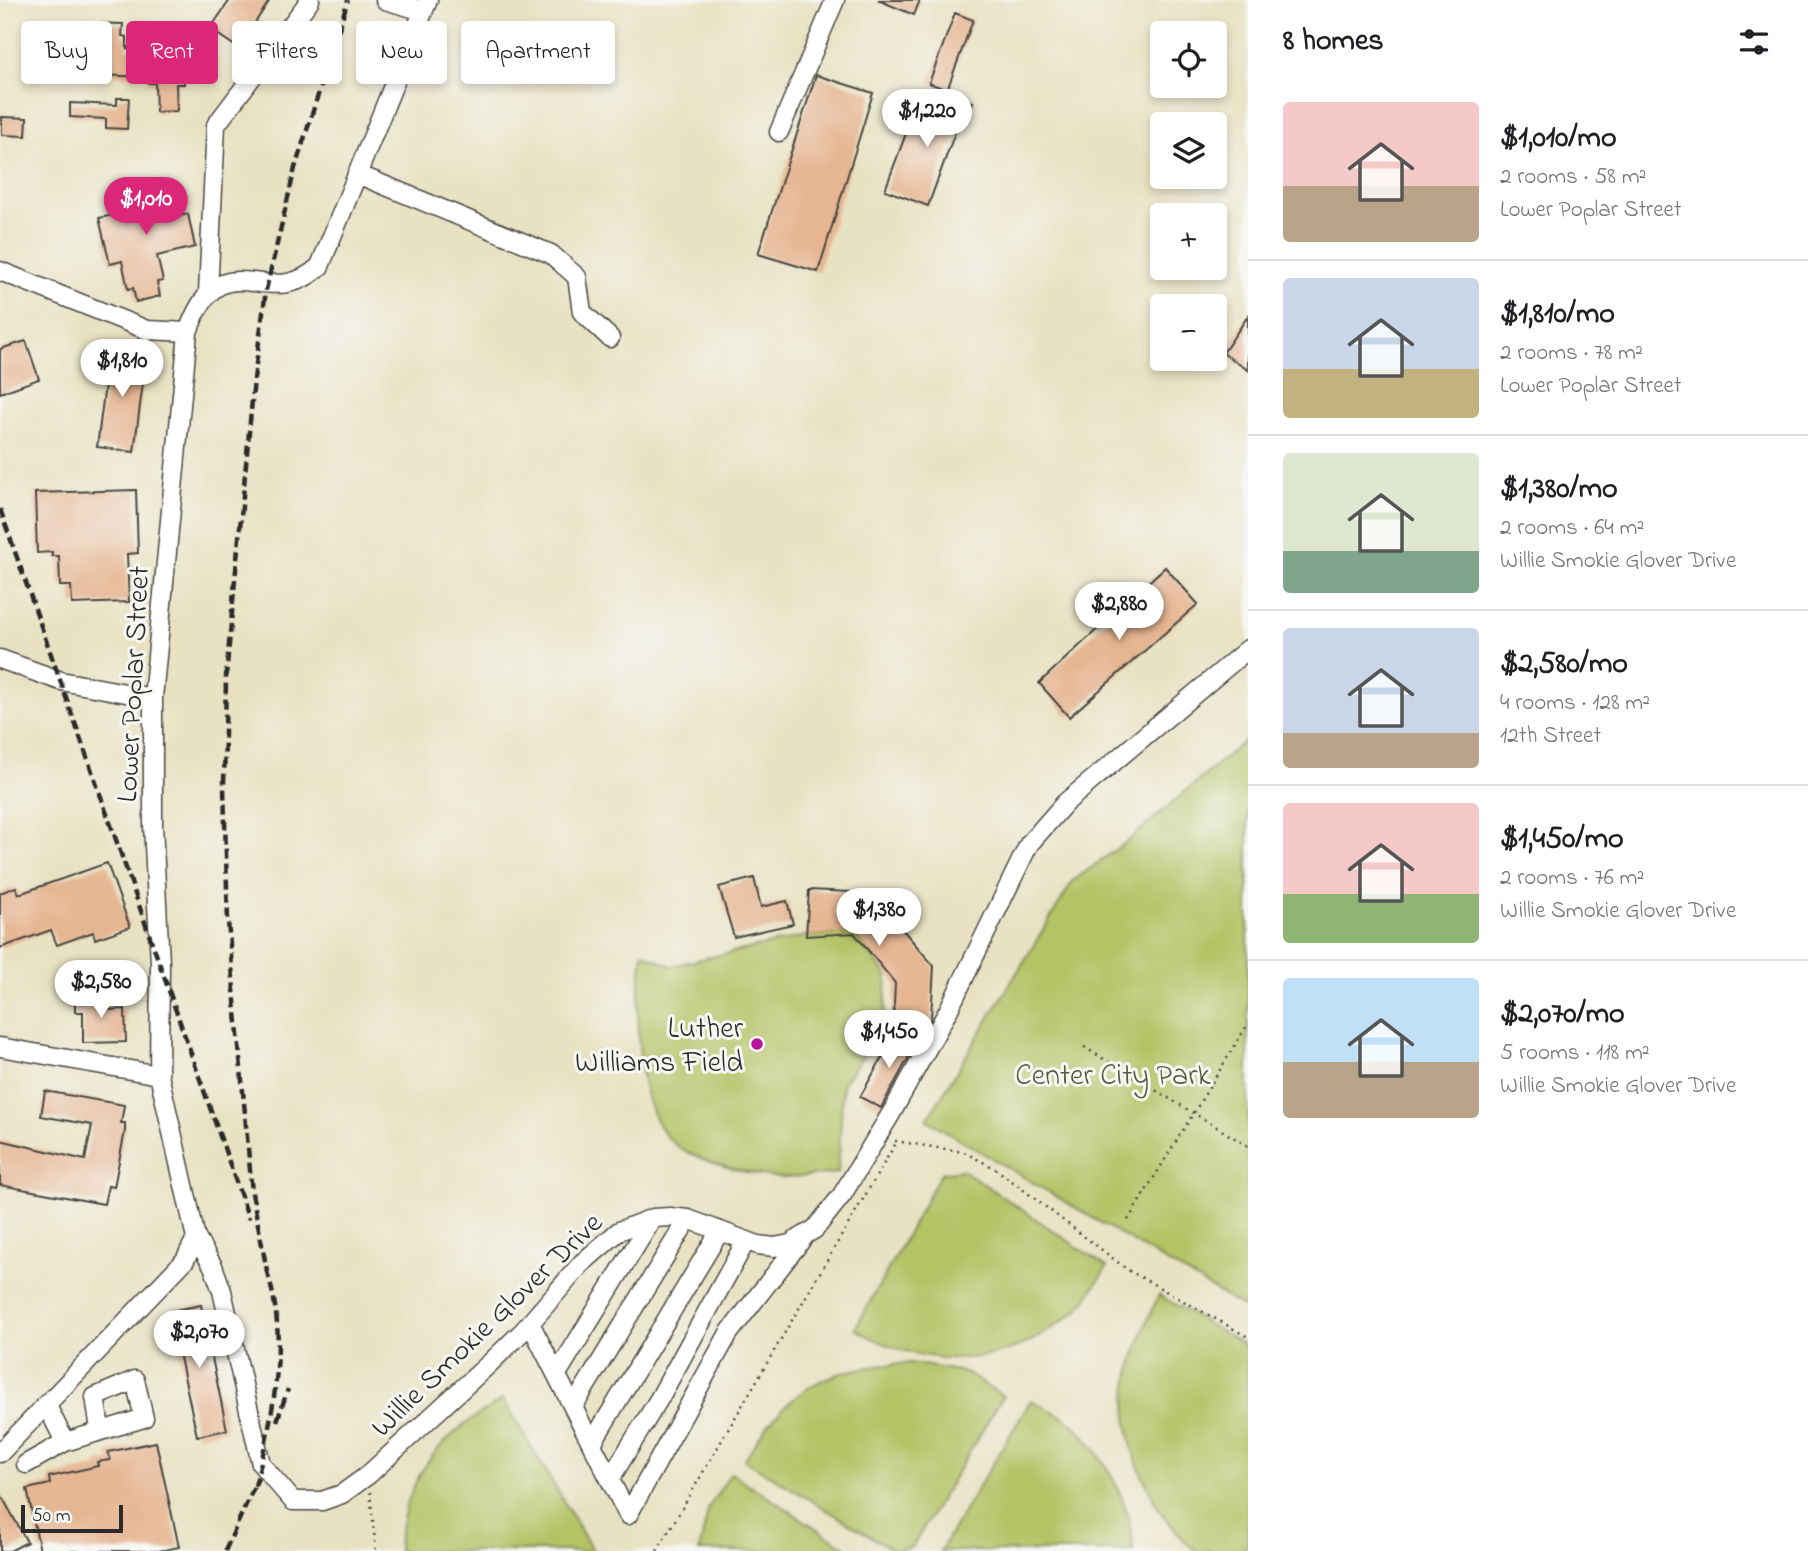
<!DOCTYPE html>
<meta charset="utf-8">
<style>
body{margin:0;font-family:"Indie Flower",sans-serif;background:#f2f2f2;color:#202124;height:100vh;display:flex;flex-direction:column;font-size:26px;white-space:nowrap}
*{box-sizing:border-box;margin:0}
p{font-size:23px;color:#757577}
.icon{flex:none;width:38px;height:38px;fill:none;stroke:currentColor;stroke-width:2;stroke-linecap:round;stroke-linejoin:round}
.map{position:relative;flex:1;overflow:hidden}
.details{display:flex;flex-direction:column;background:#fff;width:560px}
.details>*{flex:none}
.top-card{position:absolute;left:21px;top:21px;width:665px;height:63px;display:flex;gap:14px}
.controls{position:absolute;left:1150px;top:21px;display:grid;gap:14px}
.controls a{display:grid;place-items:center;width:77px;height:77px;border-radius:7px;background:#fff;box-shadow:0 4px 10px #0003;font-size:35px}
.scale{position:absolute;left:21px;bottom:18px;width:102px;box-sizing:border-box;padding-left:7px;border:4px solid #2b2b2b;border-top:0;font-size:19px;line-height:24px;white-space:nowrap;color:#2b2b2b;-webkit-text-stroke:5px #f6f6f2;paint-order:stroke}
.price{position:absolute;translate:-50% -60px;padding:0 16px;border-radius:24px;background:#fff;color:#222;font-size:23px;line-height:46px;filter:drop-shadow(0 2px 4px #0008)}
.price::after{content:'';position:absolute;left:50%;top:42px;width:21px;height:16px;margin-left:-10px;background:inherit;clip-path:polygon(0 0,100% 0,50% 100%)}
.price.current{background:#db2777;color:#fff}
ul{padding:0;list-style:none}
li{display:flex;align-items:center;gap:21px;height:175px;padding:0 35px}
li+li{border-top:2px solid #e0e0e0}
li span{display:grid;place-items:center;flex:none;width:196px;height:140px;border-radius:7px;color:#555}
li>.icon{margin-inline-start:auto}
span .icon{width:84px;height:84px;fill:#fffc;stroke-width:1}
li b{font-size:30px}
h2{display:flex;justify-content:space-between;align-items:center;height:84px;padding:0 35px;font-size:30px}
.tag{padding:0 24px;border-radius:7px;background:#fff;box-shadow:0 4px 10px #0003;font-size:24px;line-height:63px}
.tag.current{background:#db2777;color:#fff}
main{display:flex;flex:1;min-height:0}
.map>svg:first-child{display:block}
.green{fill:#b3c365;stroke:#6f7748;stroke-width:2}
.building{fill:#e6b592}
.lines{fill:none;stroke-linecap:round;stroke-linejoin:round}
.minor-casing{stroke:#474642;stroke-width:21}
.path{stroke:#474642;stroke-width:2.5;stroke-dasharray:2 5;stroke-linecap:butt}
.minor{stroke:#fff;stroke-width:18}
.rail{stroke:#2b2b2b;stroke-width:4.5;stroke-dasharray:10 5;stroke-linecap:butt}
.poi-dot{fill:#b5179e;stroke:#f6f6f2;stroke-width:2.5}
.labels{text-anchor:middle;stroke-width:6;stroke-linejoin:round;paint-order:stroke}
.street-label{font-size:30px;fill:#2b2b2b;stroke:#f6f6f2}
.poi-label{font-size:30px;fill:#2b2b2b;stroke:#f6f6f2;text-anchor:end}
.park-label{font-size:30px;fill:#54593c;stroke:#f6f6f2}
</style>
<main>
<div class="map">
<svg width="1248" height="1551" viewBox="0 0 1248 1551">
<rect width="100%" height="100%" fill="#f6f6f2"/>
<filter id="ink" filterUnits="userSpaceOnUse"><feTurbulence type="fractalNoise" baseFrequency=".0143" numOctaves="2"/><feDisplacementMap in="SourceGraphic" scale="14" xChannelSelector="R" yChannelSelector="G"/><feConvolveMatrix kernelMatrix="1 2 1 2 8 2 1 2 1" color-interpolation-filters="sRGB"/></filter>
<filter id="wash" filterUnits="userSpaceOnUse"><feTurbulence type="fractalNoise" baseFrequency=".00686" numOctaves="4" result="noise"/><feDisplacementMap in="SourceGraphic" scale="28" xChannelSelector="R" yChannelSelector="G"/><feGaussianBlur stdDeviation="1.57" result="paint"/><feColorMatrix in="noise" values="0 0 0 0 0 0 0 0 0 0 0 0 0 0 0 0 0 1.4 0 .05"/><feComposite in="paint" operator="in"/></filter>
<g filter="url(#wash)">
<rect width="100%" height="100%" fill="#e8e2c2"/>
<path class="green" d="M1248,738V1310L927,1120L1073,881L1129,840Z
M854,933L887,976L884,1027L843,1083L838,1173C818,1174 793,1180 774,1177C749,1174 697,1161 677,1146C630,1112 636,1005 643,953L671,966L806,936Z
M963,1170L1107,1267C1098,1280 1090,1295 1080,1308C1073,1315 1062,1321 1054,1327C992,1371 918,1366 855,1329L941,1173Z
M1159,1295L1248,1347V1543L1243,1551C1230,1551 1213,1551 1200,1551C1188,1549 1177,1531 1169,1522C1159,1512 1153,1498 1147,1485C1111,1416 1127,1361 1159,1295Z
M911,1363L964,1372L1003,1396L912,1547L895,1551L744,1460C792,1385 823,1368 911,1363Z
M503,1399L593,1551H398C397,1540 401,1530 403,1519C418,1456 452,1431 503,1399Z
M1031,1400C1045,1408 1063,1414 1074,1425C1105,1456 1133,1506 1133,1551H940Z
M731,1473L851,1551H699L709,1507Z"/>
<g id="blocks">
<path class="building" d="M230,0H270L238,48L210,29Z
M878,0H920L914,15Z
M955,13L973,20L947,90L929,83Z
M89,23L123,24L122,36L127,37V49L150,50L151,45L186,46L184,84H176L177,111L156,112L155,83H148L149,77L96,75L98,39L89,38Z
M816,75L873,93L818,272L758,254Z
M946,91L973,102L967,118L961,116L928,206L885,190L917,104L939,112Z
M117,98H129L127,129L106,128V119L70,117V103L117,105Z
M2,117L27,118L26,136L2,135Z
M170,181L178,216L188,214L195,247L157,256L163,281L157,282L160,296L136,302L133,288L128,289L122,261L110,264L99,218L133,211L129,191Z
M1248,316V370L1223,353Z
M26,341L39,379L0,393V349Z
M110,346L147,351L134,452L97,447Z
M136,490L138,553L127,554L129,602L72,604L71,586H60L59,556H52V552L37,553L35,493Z
M1165,567L1198,604L1069,717L1039,683Z
M107,863L130,927L95,939L93,932L57,945L51,930L0,948V893L16,887L19,894Z
M754,878L761,907L787,901L793,924L734,937L719,887Z
M809,890L871,893L934,966L931,1018L927,1026H893L895,983L854,933L806,936Z
M75,995H108L109,1010L125,1009L126,1042L83,1043V1012H75Z
M897,1031L917,1042L881,1108L860,1097Z
M45,1091L124,1105L121,1123H125V1131L114,1187L108,1186L104,1204L0,1185V1140L85,1160L92,1125L41,1116Z
M201,1305L227,1430L197,1436L170,1311Z
M156,1442L179,1547L159,1551H40L27,1489L50,1484L49,1477L98,1466L97,1462L110,1460L108,1452Z
M0,1493L27,1542L10,1551H0Z"/>
</g>
</g>
<g filter="url(#ink)">
<use href="#blocks" fill-opacity="0" stroke="#474642" stroke-width="2"/>
<g class="lines">
<defs>
<path id="minor" d="M385,0L423,11
M779,132L835,0
M357,174L551,254L577,277L582,312L610,338
M0,271L147,330L188,332
M208,293L216,125L310,0
M0,659L61,681L153,698
M0,1047L159,1075
M196,1238L213,1266L222,1291L261,1464L293,1501H322L342,1494L368,1475L490,1363L524,1330L582,1263L619,1231L653,1218L670,1217L688,1219L758,1245L774,1247L790,1244L815,1229L842,1195L892,1112L948,1011L1029,844L1065,803L1248,649
M530,1323L628,1515L729,1333L803,1238
M557,1374L653,1218
M47,1406L65,1442L144,1418L135,1380L95,1397L100,1429
M573,1407L688,1219
M592,1443L720,1231
M0,1453L185,1260L196,1238L159,1075L160,963L153,825V698L188,332C222,235 267,316 320,266L428,0
M26,1464L65,1442
M610,1479L659,1399L746,1241"/>
</defs>
<use href="#minor" class="minor-casing"/>
<path class="path" d="M1084,1047L1248,1146
M895,1141L964,1152L996,1169L1128,1270L1248,1337
M1128,1220L1248,1024
M370,1492L376,1551
M657,1551L897,1141"/>
<use href="#minor" class="minor"/>
<path class="rail" d="M0,509L249,1219
M268,1276L252,1193L228,922L224,787L226,676L254,379L266,290L295,168L348,0
M277,1421L288,1389
M255,1486C273,1417 290,1339 266,1269
M225,1551L258,1478"/>
</g>
</g>
<circle class="poi-dot" cx="757" cy="1044" r="7"/>
<g class="labels">
<g class="street-label">
<text transform="translate(132 684) rotate(-87)" y="10">Lower Poplar Street</text>
<text transform="translate(486 1324) rotate(-44)" y="10">Willie Smokie Glover Drive</text>
</g>
<g class="poi-label">
<text x="743" y="1037">Luther<tspan x="743" dy="34">Williams Field</tspan></text>
</g>
<g class="park-label">
<text x="1113" y="1084">Center City Park</text>
</g>
</g>
</svg>
<div class="controls">
<a><svg class="icon" aria-label="locate" viewBox="0 0 24 24"><circle cx="12" cy="12" r="6"/><path d="M12 2v4M12 18v4M2 12h4M18 12h4"/></svg></a>
<a><svg class="icon" aria-label="layers" viewBox="0 0 24 24"><path d="M12 4l9 5-9 5-9-5zM3 14l9 5 9-5"/></svg></a>
<a>+</a>
<a>−</a>
</div>
<div class="scale">50 m</div>
<b class="price" style="left:927px;top:149px">$1,220</b>
<b class="price current" style="left:146px;top:237px">$1,010</b>
<b class="price" style="left:122px;top:399px">$1,810</b>
<b class="price" style="left:1119px;top:642px">$2,880</b>
<b class="price" style="left:879px;top:948px">$1,380</b>
<b class="price" style="left:101px;top:1020px">$2,580</b>
<b class="price" style="left:889px;top:1070px">$1,450</b>
<b class="price" style="left:199px;top:1370px">$2,070</b>
<div class="top-card">
<a class="tag">Buy</a>
<a class="tag current">Rent</a>
<a class="tag">Filters</a>
<a class="tag">New</a>
<a class="tag">Apartment</a>
</div>
</div>
<section class="details">
<h2>8 homes<svg class="icon" aria-label="filters" viewBox="0 0 24 24"><path d="M4 7h16M4 17h16"/><circle cx="9" cy="7" r="2"/><circle cx="15" cy="17" r="2"/></svg></h2>
<ul>
<li><span style="background:linear-gradient(#f6c9c9 60%,#b9a48a 0)"><svg class="icon" aria-label="home" viewBox="0 0 24 24"><path d="M3 11l9-7 9 7M6 9v11h12V9"/></svg></span><div><b>$1,010/mo</b><p>2 rooms · 58 m²</p><p>Lower Poplar Street</p></div></li>
<li><span style="background:linear-gradient(#c9d6e8 65%,#c2b280 0)"><svg class="icon" aria-label="home" viewBox="0 0 24 24"><path d="M3 11l9-7 9 7M6 9v11h12V9"/></svg></span><div><b>$1,810/mo</b><p>2 rooms · 78 m²</p><p>Lower Poplar Street</p></div></li>
<li><span style="background:linear-gradient(#dfe7d0 70%,#7fa58c 0)"><svg class="icon" aria-label="home" viewBox="0 0 24 24"><path d="M3 11l9-7 9 7M6 9v11h12V9"/></svg></span><div><b>$1,380/mo</b><p>2 rooms · 64 m²</p><p>Willie Smokie Glover Drive</p></div></li>
<li><span style="background:linear-gradient(#c9d6e8 75%,#b9a48a 0)"><svg class="icon" aria-label="home" viewBox="0 0 24 24"><path d="M3 11l9-7 9 7M6 9v11h12V9"/></svg></span><div><b>$2,580/mo</b><p>4 rooms · 128 m²</p><p>12th Street</p></div></li>
<li><span style="background:linear-gradient(#f6c9c9 65%,#8fb573 0)"><svg class="icon" aria-label="home" viewBox="0 0 24 24"><path d="M3 11l9-7 9 7M6 9v11h12V9"/></svg></span><div><b>$1,450/mo</b><p>2 rooms · 76 m²</p><p>Willie Smokie Glover Drive</p></div></li>
<li><span style="background:linear-gradient(#bfe0f5 60%,#b9a48a 0)"><svg class="icon" aria-label="home" viewBox="0 0 24 24"><path d="M3 11l9-7 9 7M6 9v11h12V9"/></svg></span><div><b>$2,070/mo</b><p>5 rooms · 118 m²</p><p>Willie Smokie Glover Drive</p></div></li>
</ul>
</section>
</main>
